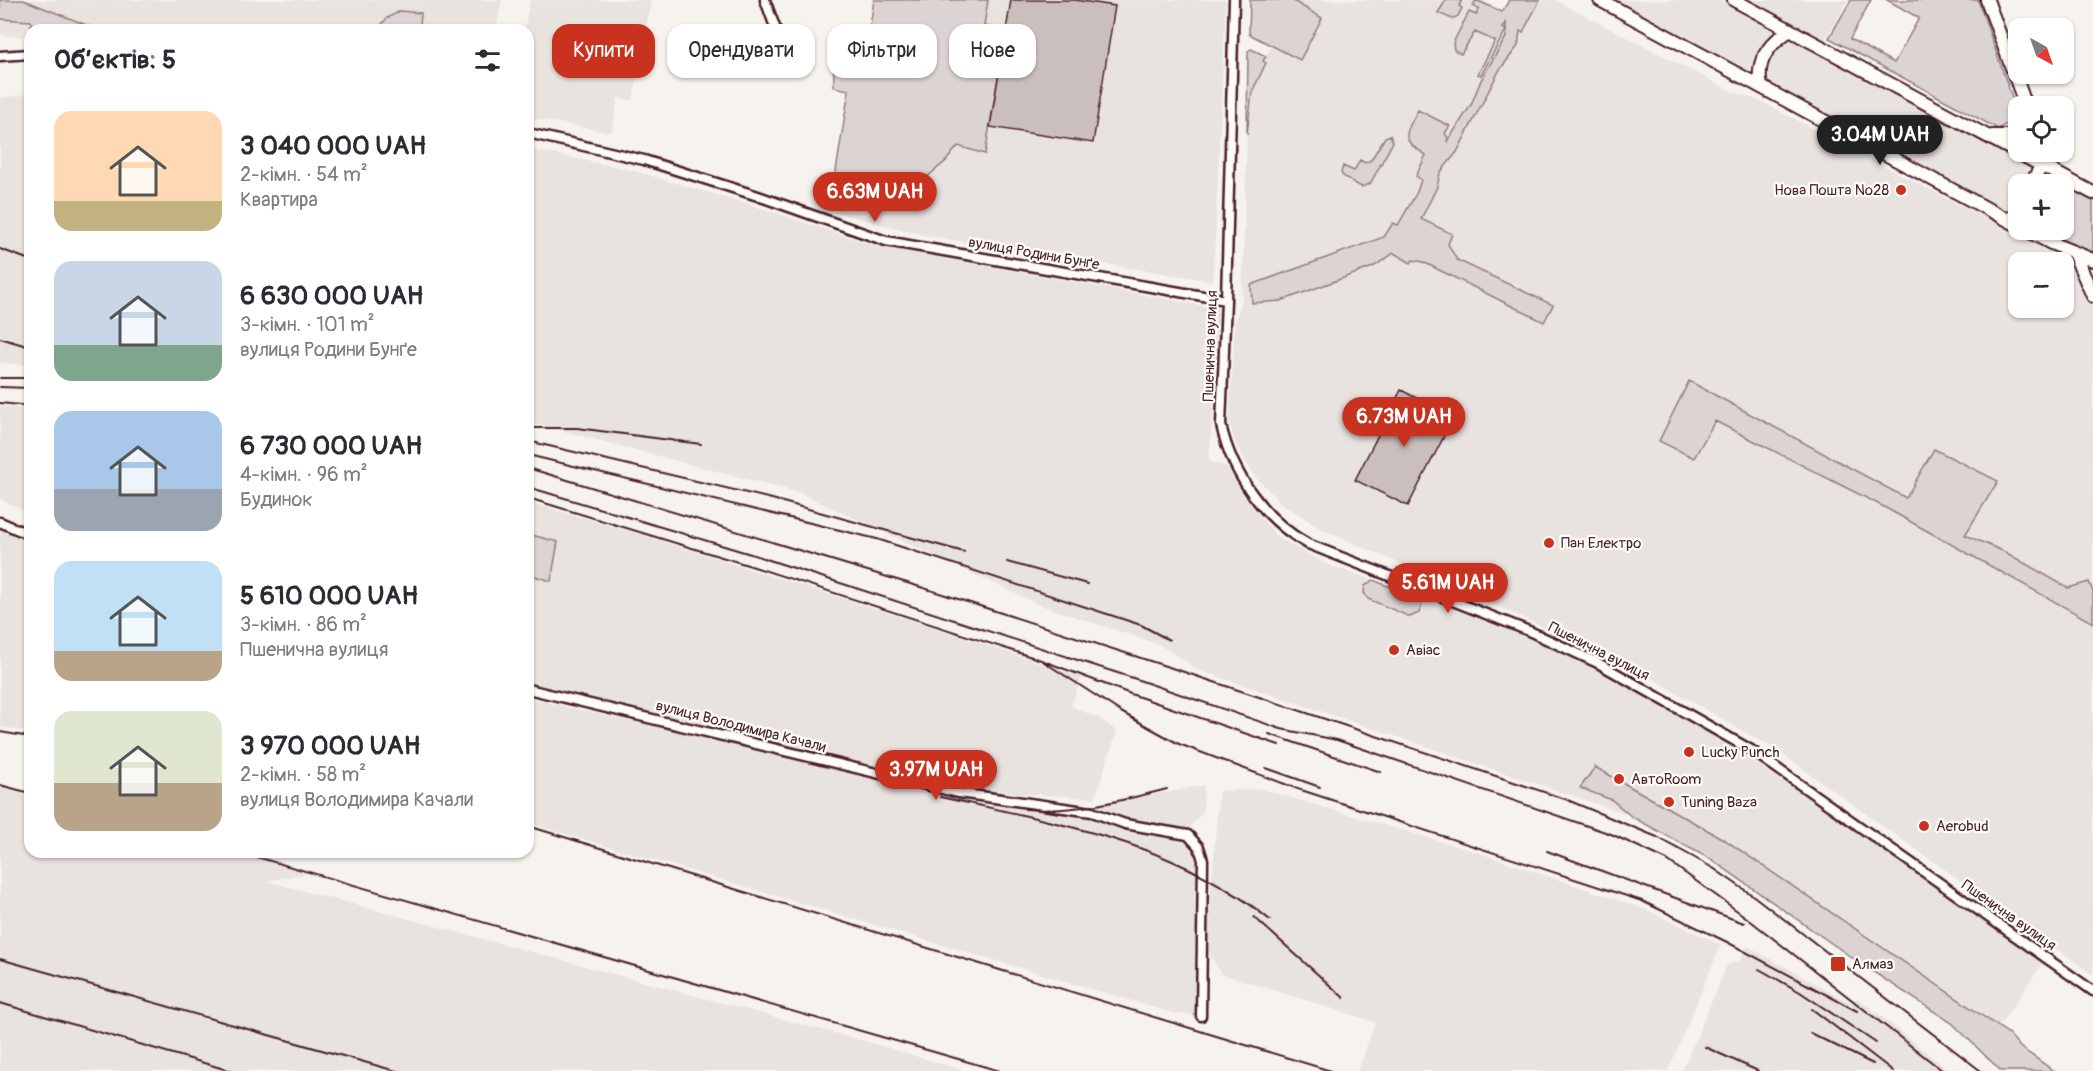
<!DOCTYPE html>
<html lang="uk">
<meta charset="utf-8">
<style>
body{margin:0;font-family:Pangolin,sans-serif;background:#f7f7f7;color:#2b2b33;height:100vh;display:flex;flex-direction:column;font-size:22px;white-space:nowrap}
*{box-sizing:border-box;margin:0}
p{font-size:20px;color:#7c7c81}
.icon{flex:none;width:33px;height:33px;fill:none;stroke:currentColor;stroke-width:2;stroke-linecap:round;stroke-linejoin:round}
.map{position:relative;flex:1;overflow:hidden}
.sheet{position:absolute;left:24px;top:24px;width:510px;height:834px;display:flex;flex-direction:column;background:#fff;border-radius:18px;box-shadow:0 2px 4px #0004}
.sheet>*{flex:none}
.banner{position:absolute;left:552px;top:24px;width:570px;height:54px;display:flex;gap:12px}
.needle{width:39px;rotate:140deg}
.fabs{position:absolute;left:2008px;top:18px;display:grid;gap:12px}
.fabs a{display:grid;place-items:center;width:66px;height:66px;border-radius:12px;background:#fff;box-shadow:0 2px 4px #0004;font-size:30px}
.price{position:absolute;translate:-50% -51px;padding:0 14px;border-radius:21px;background:#c8321e;color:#fff;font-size:20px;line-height:39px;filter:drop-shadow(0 2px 3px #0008)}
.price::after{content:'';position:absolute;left:50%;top:36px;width:18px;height:14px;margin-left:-9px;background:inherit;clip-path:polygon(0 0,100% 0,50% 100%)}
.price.selected{background:#222;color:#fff}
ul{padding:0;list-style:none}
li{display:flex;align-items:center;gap:18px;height:150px;padding:0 30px}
li span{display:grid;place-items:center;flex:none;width:168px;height:120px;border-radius:18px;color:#555}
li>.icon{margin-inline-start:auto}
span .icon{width:72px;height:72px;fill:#fffc;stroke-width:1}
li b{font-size:26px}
h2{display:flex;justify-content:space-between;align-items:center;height:72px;padding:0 30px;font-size:26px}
.chip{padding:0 21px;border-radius:18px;background:#fff;box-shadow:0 2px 4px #0004;font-size:21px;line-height:54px}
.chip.selected{background:#c8321e;color:#fff}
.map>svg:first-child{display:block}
.built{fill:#e9e3e0;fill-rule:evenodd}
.green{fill:#dcd4d2;stroke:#937a7e;stroke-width:1.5}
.building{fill:#cbbfbe;stroke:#4a1f2b;stroke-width:1.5}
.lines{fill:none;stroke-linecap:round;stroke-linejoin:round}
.street-casing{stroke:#4a1f2b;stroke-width:13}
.secondary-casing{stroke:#4a1f2b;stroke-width:16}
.street{stroke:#fdfcf7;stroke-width:8}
.secondary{stroke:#fdfcf7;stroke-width:12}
.rail{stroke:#4a1f2b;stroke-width:2}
.poi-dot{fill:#c8321e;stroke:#fdfcf7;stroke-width:2}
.labels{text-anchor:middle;stroke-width:4.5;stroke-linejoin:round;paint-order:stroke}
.poi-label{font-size:15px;fill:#4a1f2b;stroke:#fdfcf7;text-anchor:start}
.street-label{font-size:15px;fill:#4a1f2b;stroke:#fdfcf7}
</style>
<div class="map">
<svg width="2093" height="1071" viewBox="0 0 2093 1071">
<rect width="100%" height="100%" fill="#f6f3ef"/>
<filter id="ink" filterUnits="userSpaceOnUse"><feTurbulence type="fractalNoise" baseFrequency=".0167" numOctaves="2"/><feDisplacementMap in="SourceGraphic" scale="12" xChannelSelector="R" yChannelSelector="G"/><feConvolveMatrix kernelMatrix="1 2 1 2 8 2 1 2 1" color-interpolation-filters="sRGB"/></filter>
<g filter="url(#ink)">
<path class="built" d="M0,0H502L496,30H30V37L0,35Z
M530,0H651L633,101L618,98L612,131L606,132L528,117V30H524Z
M988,0H1226L1213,281L927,236L835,212L860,121L963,142Z
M1295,0H1482L1528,23L1540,0H1555L1729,90L1760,101L1961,206L2072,257L2093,310V975L1766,743L1751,736L1593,644L1571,639L1323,530L1281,503L1253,474L1237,447L1229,423L1235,320L1242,301L1247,134L1252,92L1266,63L1263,62L1271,46L1273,47ZM2019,262H2064V308H2019Z
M1607,0H1722L1768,24L1773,32L1747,74Z
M1746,0H1848L1824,42Z
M1785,38L1795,40L2032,165L2034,168L2029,184H2019V201L2011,212L2002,210L1766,83L1763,71L1777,43Z
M30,94V365L0,363V98Z
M528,149L628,169L748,204L873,245L1221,309L1209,461L1227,467L1251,505L1277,537L1329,565L1457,609L1590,664L1742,753L2044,961L1994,1034L1786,900L1653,823L1198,670L1160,645L1040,605L800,493L528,422Z
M0,406L30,409V513L0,499Z
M528,502L633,532L942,630L1082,677L1071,706L1099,718L1117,731L1095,798L960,790L528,684Z
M0,529L30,544V732L0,727Z
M528,698L958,795L1059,813L1204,785L1203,812L1186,832L1200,858L1196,1016L1173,1013L528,823Z
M0,786L30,795V852H235L308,873L267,881L879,1045L965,1071H0Z
M1261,789L1477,852L1645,909L1721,945L1668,1071H1358L1375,1022L1221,974L1206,948L1219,791Z
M1747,946L1853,1004L1857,997L1950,1071H1682L1727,965L1740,960Z"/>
<path class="green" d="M0,0H24L99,30H31V21L0,19Z
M874,0H988L984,26L1006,30L985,154L958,146L946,161L927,177L846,187L836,180V171L849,90L834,87L833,40L867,46Z
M1250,0H1292L1322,18L1300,60L1249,34Z
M1446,0H1462L1459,6L1462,8L1458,16L1452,19L1438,13Z
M1476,0L1502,12L1509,0H1540L1523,32L1520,31L1518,46L1499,71L1457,152L1440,173L1437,187L1421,219L1452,234L1448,244L1457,260L1553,305L1544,322L1423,262L1413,260L1411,263L1394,253L1373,267L1281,301L1252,303L1251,285L1384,237L1393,223L1398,225L1417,192L1421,180L1416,176L1426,155C1400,139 1404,136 1418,110L1450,126L1445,133L1448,138L1447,142L1471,105L1481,80L1506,37V23L1503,28L1506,30L1481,75L1478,74L1495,41L1475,32L1461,54L1454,50L1453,43L1469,12L1476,15L1479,9L1473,6Z
M1851,0H1871L1850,39L1894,63L1919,18L1887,0H1978L2015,106L2014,120L1998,129L1829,38Z
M400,11L421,13L420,25L434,28V30H377L387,18Z
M1251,49L1266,56L1263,61L1266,63L1252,92L1247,134L1248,51Z
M1390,135L1393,142L1370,184L1361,187L1343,176L1341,173L1343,166L1354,171L1360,160L1365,163L1371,160L1385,137Z
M2064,186L2093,201V257L2036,230H2064Z
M1689,381L1906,498L1934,449L1998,481L1965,535L2005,552L2068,588L2089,582L2093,592V623L1884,507L1715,421L1694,458L1659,441Z
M528,534L558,542L551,581L528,574Z
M1373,580L1418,598L1422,604L1419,613L1410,617L1368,599L1364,593L1365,586Z
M1595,767L1725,840L2009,1034L2020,1047L2054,1071H2001L1952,1023L1864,966L1712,860L1632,817L1612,800L1580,788Z"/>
<path class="building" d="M1011,0H1075L1115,6L1093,143L990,127Z
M1401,390L1454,417L1408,506L1355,480Z"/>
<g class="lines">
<defs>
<path id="street" d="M765,0L775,27
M1234,0L1226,300L1221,425C1232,474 1264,520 1308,544L1529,631L1598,663L1751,750L2093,991
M0,56L30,54
M528,133L644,160L758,196L886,241L1226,300
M0,522L30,535
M528,689L959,793L1092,812L1125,824L1188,835L1199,847L1203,860L1201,1016"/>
<path id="secondary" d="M1600,0L2019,226
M1734,0L2093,193
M1987,0L2026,106
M1761,86C1755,60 1770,43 1790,30
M1992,136H2007L2019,130
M2031,184L2042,165
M2010,221L2019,206
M2026,230L2051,243L2093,260
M2074,253L2093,296"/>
</defs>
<use href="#street" class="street-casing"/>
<use href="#secondary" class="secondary-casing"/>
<use href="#street" class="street"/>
<use href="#secondary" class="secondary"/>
<path class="rail" d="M27,194L30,198
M0,249L30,260
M0,338L30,347
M0,378H30
M0,387L30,388
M0,403L30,406
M528,428H577L701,444
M528,441L772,499L964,552
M528,455L877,539L1141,625L1169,640
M528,468L927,589L1178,670L1565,799L1657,837L1713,868L1755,897L1981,1071
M528,487L754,555L1133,678L1281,729L1337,740L1611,834L1667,860L1743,915L1943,1071
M528,498L751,566L1041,660L1128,693L1279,745
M1007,562L1087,584
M1041,660L1121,712L1179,744L1298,789L1642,901L1727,942L1857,1011
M0,732L30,737
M1269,734L1381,772
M1266,768L1320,787
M0,785L30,793
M940,797C1054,822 1178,843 1270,920
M1025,809C1072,813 1121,801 1167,789
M528,826L1331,1071
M1547,851L1744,923
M239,852L1000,1071
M1254,917L1344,998
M0,959L396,1071
M1759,969L1800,992L1876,1043
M0,1003L231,1071
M1812,1009L1893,1071
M1810,1033L1873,1064
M1705,1047L1758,1071"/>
</g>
</g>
<g class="poi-dot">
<circle cx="1901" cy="190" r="6"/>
<circle cx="1549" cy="543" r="6"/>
<circle cx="1394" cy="650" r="6"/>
<circle cx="1689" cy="752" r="6"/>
<circle cx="1619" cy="779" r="6"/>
<circle cx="1669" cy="802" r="6"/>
<circle cx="1924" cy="826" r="6"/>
<rect x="1830" y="956" width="16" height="16" rx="3"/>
</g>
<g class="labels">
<g class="poi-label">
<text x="1889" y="195" text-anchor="end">Нова Пошта №28</text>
<text x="1561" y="548">Пан Електро</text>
<text x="1406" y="655">Авіас</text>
<text x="1701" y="757">Lucky Punch</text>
<text x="1631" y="784">АвтоRoom</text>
<text x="1681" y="807">Tuning Baza</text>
<text x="1936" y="831">Aerobud</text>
<text x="1852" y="969">Алмаз</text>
</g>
<g class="street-label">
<text transform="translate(1034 253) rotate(10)" y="5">вулиця Родини Бунґе</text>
<text transform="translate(1210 346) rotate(-88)" y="5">Пшенична вулиця</text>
<text transform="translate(1599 651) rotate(27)" y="5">Пшенична вулиця</text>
<text transform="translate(741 726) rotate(14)" y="5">вулиця Володимира Качали</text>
<text transform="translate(2009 915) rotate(35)" y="5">Пшенична вулиця</text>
</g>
</g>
</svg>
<div class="fabs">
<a><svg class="needle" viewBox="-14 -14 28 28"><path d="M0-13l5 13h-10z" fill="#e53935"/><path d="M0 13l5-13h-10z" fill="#7c7c81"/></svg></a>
<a><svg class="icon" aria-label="locate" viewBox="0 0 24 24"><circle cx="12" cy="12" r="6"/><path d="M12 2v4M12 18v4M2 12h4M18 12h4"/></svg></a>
<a>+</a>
<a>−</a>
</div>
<b class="price selected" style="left:1880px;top:166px">3.04M UAH</b>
<b class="price" style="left:875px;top:223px">6.63M UAH</b>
<b class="price" style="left:1404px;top:448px">6.73M UAH</b>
<b class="price" style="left:1448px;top:614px">5.61M UAH</b>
<b class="price" style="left:936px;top:801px">3.97M UAH</b>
<div class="banner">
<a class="chip selected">Купити</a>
<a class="chip">Орендувати</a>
<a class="chip">Фільтри</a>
<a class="chip">Нове</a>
</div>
<section class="sheet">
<h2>Об’єктів: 5<svg class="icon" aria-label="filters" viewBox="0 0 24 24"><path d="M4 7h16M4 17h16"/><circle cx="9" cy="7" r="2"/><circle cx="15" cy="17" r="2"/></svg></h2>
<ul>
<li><span style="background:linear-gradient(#ffd9b3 75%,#c2b280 0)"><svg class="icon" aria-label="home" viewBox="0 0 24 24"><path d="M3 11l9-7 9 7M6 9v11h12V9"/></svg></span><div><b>3 040 000 UAH</b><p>2-кімн. · 54 m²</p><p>Квартира</p></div></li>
<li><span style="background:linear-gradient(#c9d6e8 70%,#7fa58c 0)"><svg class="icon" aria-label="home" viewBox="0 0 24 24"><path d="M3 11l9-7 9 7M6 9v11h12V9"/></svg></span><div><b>6 630 000 UAH</b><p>3-кімн. · 101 m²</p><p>вулиця Родини Бунґе</p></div></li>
<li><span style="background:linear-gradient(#a9c7e8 65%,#9aa5b1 0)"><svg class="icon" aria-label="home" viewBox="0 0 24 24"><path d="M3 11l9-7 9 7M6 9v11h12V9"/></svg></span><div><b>6 730 000 UAH</b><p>4-кімн. · 96 m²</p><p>Будинок</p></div></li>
<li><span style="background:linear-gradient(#bfe0f5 75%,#b9a48a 0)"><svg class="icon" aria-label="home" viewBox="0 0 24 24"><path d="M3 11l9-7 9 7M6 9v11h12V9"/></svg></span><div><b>5 610 000 UAH</b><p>3-кімн. · 86 m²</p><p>Пшенична вулиця</p></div></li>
<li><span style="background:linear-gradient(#dfe7d0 60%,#b9a48a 0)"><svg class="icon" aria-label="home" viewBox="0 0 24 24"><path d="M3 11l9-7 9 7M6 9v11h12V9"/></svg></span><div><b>3 970 000 UAH</b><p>2-кімн. · 58 m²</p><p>вулиця Володимира Качали</p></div></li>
</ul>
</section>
</div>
